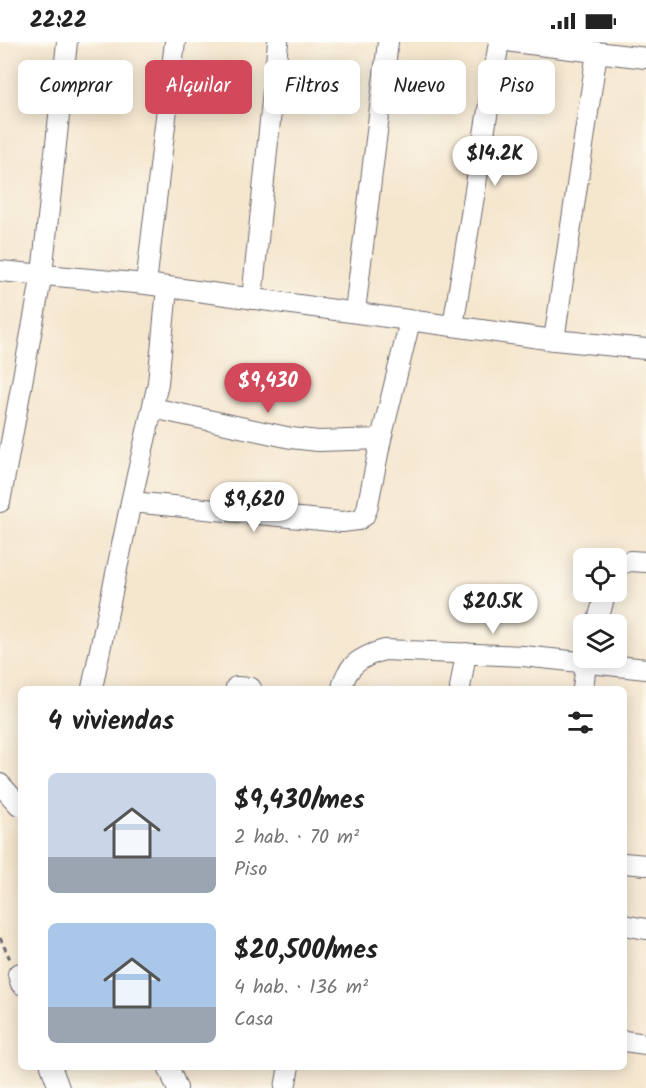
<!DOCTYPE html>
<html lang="es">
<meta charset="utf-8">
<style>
body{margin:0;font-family:Kalam,sans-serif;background:#f2f2f2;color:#222;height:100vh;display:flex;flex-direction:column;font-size:22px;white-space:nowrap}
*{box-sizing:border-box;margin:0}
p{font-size:20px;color:#767676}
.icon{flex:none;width:33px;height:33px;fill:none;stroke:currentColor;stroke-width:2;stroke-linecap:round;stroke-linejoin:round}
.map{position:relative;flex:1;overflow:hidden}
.details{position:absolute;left:18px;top:644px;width:609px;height:384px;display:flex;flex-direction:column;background:#fff;border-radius:9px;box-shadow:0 3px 15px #0003}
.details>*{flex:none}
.banner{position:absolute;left:18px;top:18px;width:610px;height:54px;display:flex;gap:12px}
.tools{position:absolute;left:573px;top:506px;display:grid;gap:12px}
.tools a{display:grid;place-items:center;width:54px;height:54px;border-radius:9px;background:#fff;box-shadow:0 3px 15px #0003;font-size:30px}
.price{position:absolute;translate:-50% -51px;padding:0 14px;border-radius:21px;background:#fff;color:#222;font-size:20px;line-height:39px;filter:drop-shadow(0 2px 3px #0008)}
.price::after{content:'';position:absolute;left:50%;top:36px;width:18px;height:14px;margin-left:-9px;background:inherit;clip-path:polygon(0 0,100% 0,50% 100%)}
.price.selected{background:#d1495b;color:#fff}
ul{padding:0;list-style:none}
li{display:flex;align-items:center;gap:18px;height:150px;padding:0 30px}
li span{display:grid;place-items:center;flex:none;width:168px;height:120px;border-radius:9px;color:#555}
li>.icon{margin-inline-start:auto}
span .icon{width:72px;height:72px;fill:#fffc;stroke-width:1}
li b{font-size:26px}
h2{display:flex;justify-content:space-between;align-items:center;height:72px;padding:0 30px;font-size:26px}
.chip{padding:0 21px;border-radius:9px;background:#fff;box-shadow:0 3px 15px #0003;font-size:21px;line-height:54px}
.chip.selected{background:#d1495b;color:#fff}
.status{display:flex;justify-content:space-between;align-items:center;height:42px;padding:0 30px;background:#fff;direction:ltr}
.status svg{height:16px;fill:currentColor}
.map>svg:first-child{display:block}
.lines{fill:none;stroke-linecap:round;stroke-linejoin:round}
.minor-casing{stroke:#6c676e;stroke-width:22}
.path{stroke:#6c676e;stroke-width:3;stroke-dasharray:4.5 4.5;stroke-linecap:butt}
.minor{stroke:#fff;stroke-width:20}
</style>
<div class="status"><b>22:22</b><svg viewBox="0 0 49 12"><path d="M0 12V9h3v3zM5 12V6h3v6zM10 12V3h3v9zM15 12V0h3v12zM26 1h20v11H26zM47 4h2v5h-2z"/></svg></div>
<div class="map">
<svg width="646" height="1046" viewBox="0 0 646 1046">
<rect width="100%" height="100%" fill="#fbf7ec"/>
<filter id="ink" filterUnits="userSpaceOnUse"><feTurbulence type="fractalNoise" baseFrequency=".0167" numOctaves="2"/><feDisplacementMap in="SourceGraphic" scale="12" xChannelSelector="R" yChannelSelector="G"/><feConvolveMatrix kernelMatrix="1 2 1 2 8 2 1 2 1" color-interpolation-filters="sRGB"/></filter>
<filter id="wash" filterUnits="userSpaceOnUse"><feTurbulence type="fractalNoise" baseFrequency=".008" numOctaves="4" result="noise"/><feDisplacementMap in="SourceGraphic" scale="24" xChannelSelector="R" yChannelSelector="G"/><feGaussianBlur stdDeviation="1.35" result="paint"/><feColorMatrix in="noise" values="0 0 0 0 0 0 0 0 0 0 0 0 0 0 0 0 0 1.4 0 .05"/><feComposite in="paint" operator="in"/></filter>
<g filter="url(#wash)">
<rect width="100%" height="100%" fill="#f5e6ce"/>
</g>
<g filter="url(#ink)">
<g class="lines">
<defs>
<path id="minor" d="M513,0L646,16
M0,229L146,242L554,298L646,307
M146,242L175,0
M252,257L278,0
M355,269L388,0
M453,284L499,0
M554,298L597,10
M153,366L291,396L318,399L381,397
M0,460L42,232L67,0
M131,460L342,480L358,478L364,474L367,467L381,397L410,279
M616,524L630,519L646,520
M597,582L606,549
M236,645L251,646
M92,646L131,460L158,341L167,246
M342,646C346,623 363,614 384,608L523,614L646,627
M460,646L466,611
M583,646L587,615
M0,742L19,763
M624,821L646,823
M624,883L646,887
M21,931L18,932L21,942
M624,999L646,1002
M51,1024L59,1046
M168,1024L177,1046
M285,1046L289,1024"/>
</defs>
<use href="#minor" class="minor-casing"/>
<path class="path" d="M0,896L10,917"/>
<use href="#minor" class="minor"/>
</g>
</g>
</svg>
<div class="tools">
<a><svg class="icon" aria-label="locate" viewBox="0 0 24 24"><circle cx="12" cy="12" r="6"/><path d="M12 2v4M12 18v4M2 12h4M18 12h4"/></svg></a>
<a><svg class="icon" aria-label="layers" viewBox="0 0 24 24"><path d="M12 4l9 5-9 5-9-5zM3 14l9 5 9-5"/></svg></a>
</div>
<b class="price" style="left:495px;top:145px">$14.2K</b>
<b class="price selected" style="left:268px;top:372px">$9,430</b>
<b class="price" style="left:254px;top:491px">$9,620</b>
<b class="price" style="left:493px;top:593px">$20.5K</b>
<div class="banner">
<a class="chip">Comprar</a>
<a class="chip selected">Alquilar</a>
<a class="chip">Filtros</a>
<a class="chip">Nuevo</a>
<a class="chip">Piso</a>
</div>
<section class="details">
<h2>4 viviendas<svg class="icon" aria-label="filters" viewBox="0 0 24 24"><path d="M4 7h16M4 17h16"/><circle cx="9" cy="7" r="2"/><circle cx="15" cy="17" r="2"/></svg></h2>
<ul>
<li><span style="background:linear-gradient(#c9d6e8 70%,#9aa5b1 0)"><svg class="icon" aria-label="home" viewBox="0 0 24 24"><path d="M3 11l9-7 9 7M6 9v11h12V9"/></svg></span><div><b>$9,430/mes</b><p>2 hab. · 70 m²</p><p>Piso</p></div></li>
<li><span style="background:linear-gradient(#a9c7e8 70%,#9aa5b1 0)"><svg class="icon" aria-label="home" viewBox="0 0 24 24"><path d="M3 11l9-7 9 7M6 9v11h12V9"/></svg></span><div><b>$20,500/mes</b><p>4 hab. · 136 m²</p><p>Casa</p></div></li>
</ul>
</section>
</div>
